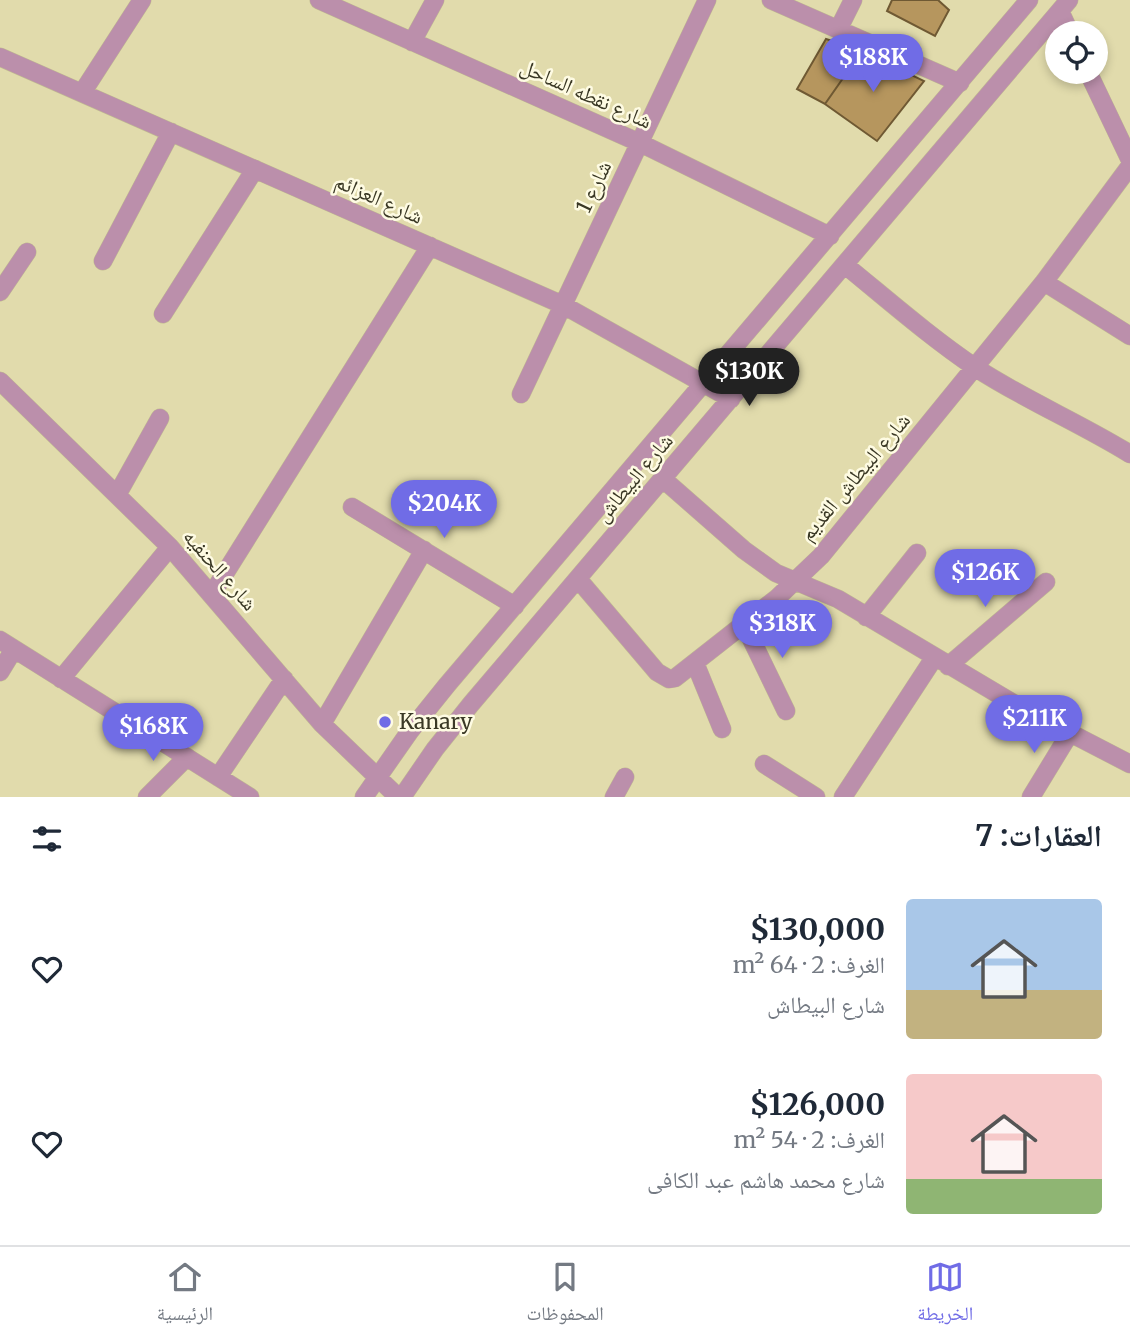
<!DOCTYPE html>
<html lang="ar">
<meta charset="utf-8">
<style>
body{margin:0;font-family:Merriweather,"Noto Naskh Arabic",serif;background:#f6f6f7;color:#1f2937;direction:rtl;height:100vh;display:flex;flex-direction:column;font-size:26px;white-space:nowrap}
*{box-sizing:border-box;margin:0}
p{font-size:23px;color:#747a83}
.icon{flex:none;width:38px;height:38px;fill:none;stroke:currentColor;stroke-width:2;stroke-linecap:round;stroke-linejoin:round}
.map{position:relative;height:797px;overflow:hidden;direction:ltr}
.details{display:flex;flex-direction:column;background:#fff;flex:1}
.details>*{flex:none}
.buttons{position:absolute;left:1045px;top:21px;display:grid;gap:14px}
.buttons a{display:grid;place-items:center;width:63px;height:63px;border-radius:50%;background:#fff;box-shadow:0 4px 10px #0003;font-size:35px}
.price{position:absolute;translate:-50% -60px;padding:0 16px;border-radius:24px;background:#706ce6;color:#fff;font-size:23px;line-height:46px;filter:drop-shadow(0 2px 4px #0008)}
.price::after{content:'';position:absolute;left:50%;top:42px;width:21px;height:16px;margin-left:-10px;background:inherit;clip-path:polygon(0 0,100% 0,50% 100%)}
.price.on{background:#222;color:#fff}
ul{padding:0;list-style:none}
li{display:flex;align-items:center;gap:21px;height:175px;padding:0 28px}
li span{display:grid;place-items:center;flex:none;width:196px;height:140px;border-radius:7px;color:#555}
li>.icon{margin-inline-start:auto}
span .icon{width:84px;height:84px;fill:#fffc;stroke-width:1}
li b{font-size:30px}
h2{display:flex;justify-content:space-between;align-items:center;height:84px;padding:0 28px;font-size:30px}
.menu{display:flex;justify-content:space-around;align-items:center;height:98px;border-top:2px solid #e0e1e3;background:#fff;font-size:19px;color:#747a83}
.menu a{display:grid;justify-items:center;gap:4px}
.menu .on{color:#706ce6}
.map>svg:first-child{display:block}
.building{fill:#b6965e;stroke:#6f5933;stroke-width:2}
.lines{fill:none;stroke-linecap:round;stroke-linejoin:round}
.street-casing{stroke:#c0ba91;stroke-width:19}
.street{stroke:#bb8fab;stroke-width:18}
.poi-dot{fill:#706ce6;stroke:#fefbe3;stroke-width:2.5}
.labels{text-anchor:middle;stroke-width:5;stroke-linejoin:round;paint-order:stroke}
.street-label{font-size:21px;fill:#3a3825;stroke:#fefbe3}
.poi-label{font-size:21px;fill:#3a3825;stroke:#fefbe3;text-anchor:start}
</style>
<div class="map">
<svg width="1130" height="797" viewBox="0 0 1130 797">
<rect width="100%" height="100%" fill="#e1dbac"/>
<path class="building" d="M892,0H938L949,10L935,36L887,11Z
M826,39L862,51L825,104L797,89Z
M862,51L924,81L877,141L825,104Z"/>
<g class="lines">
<defs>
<path id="street" d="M319,0L640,143L830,236
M771,0L960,83
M1060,11L1070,33
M838,30L853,0
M412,42L435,0
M0,57L563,305L731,399
M1088,72L1130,160
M82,93L142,0
M103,261L171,132
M845,265C888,300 930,337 976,368C1025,400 1080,423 1130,454
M1044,282L1130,336
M0,292L27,252
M163,314L255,169
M0,381L170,547L322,724L398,797
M521,394L707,0
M663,479L744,550L776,573L838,599L1018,706L1130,764
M117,495L160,418
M352,507L515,606
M578,579L657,672L669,679L675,678L777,598L821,556L1044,282L1130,166
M212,594L430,246
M866,617L917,553
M744,624L786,711
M0,640L250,797
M695,663L722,729
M948,666L1046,582
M0,672L14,649
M61,679L170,547
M322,724L424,550
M764,764L816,797
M218,777L284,679
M147,797L187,757
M364,797L410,731L447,685L1029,0
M402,797L435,749L471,704L1069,0
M614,797L625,777
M843,797L934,658
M1031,797L1070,733"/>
</defs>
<use href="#street" class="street-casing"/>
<use href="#street" class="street"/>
</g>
<circle class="poi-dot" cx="385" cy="722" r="7"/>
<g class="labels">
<g class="street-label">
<text transform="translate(586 94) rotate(24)" y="7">شارع نقطه الساحل</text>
<text transform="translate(594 187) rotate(-65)" y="7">شارع 1</text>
<text transform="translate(379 199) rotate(24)" y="7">شارع العزائم</text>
<text transform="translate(855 477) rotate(-50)" y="7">شارع البيطاش القديم</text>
<text transform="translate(634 478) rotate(-50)" y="7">شارع البيطاش</text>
<text transform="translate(220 570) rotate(49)" y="7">شارع الحنفيه</text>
</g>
<g class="poi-label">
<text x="399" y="729">Kanary</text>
</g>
</g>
</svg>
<div class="buttons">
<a><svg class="icon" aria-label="locate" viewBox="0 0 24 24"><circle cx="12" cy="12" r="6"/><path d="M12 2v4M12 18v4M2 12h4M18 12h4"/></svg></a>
</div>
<b class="price" style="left:873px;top:94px">$188K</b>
<b class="price on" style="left:749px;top:408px">$130K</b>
<b class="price" style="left:444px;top:540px">$204K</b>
<b class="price" style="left:985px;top:609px">$126K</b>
<b class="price" style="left:782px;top:660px">$318K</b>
<b class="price" style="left:1034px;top:755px">$211K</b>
<b class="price" style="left:153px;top:763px">$168K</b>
</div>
<section class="details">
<h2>العقارات: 7<svg class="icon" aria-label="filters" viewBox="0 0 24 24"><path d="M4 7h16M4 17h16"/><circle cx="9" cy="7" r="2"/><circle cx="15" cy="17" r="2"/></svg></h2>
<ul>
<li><span style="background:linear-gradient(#a9c7e8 65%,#c2b280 0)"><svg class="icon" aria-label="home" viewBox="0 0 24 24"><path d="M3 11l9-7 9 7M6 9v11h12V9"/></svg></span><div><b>$130,000</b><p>الغرف: 2 · 64 m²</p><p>شارع البيطاش</p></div><svg class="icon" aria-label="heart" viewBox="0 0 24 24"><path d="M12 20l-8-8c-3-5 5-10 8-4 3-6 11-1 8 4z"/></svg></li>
<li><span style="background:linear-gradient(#f6c9c9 75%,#8fb573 0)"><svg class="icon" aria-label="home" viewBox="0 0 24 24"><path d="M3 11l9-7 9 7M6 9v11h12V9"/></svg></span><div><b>$126,000</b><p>الغرف: 2 · 54 m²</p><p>شارع محمد هاشم عبد الكافى</p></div><svg class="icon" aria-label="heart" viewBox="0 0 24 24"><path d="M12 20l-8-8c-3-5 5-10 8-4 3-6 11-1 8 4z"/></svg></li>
</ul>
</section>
<nav class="menu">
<a class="on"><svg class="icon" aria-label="map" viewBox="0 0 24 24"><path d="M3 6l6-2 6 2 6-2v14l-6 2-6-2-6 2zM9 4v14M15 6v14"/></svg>الخريطة</a>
<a><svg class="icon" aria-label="saved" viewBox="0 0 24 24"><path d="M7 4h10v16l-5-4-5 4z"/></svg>المحفوظات</a>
<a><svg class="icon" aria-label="home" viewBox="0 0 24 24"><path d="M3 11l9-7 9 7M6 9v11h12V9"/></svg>الرئيسية</a>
</nav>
